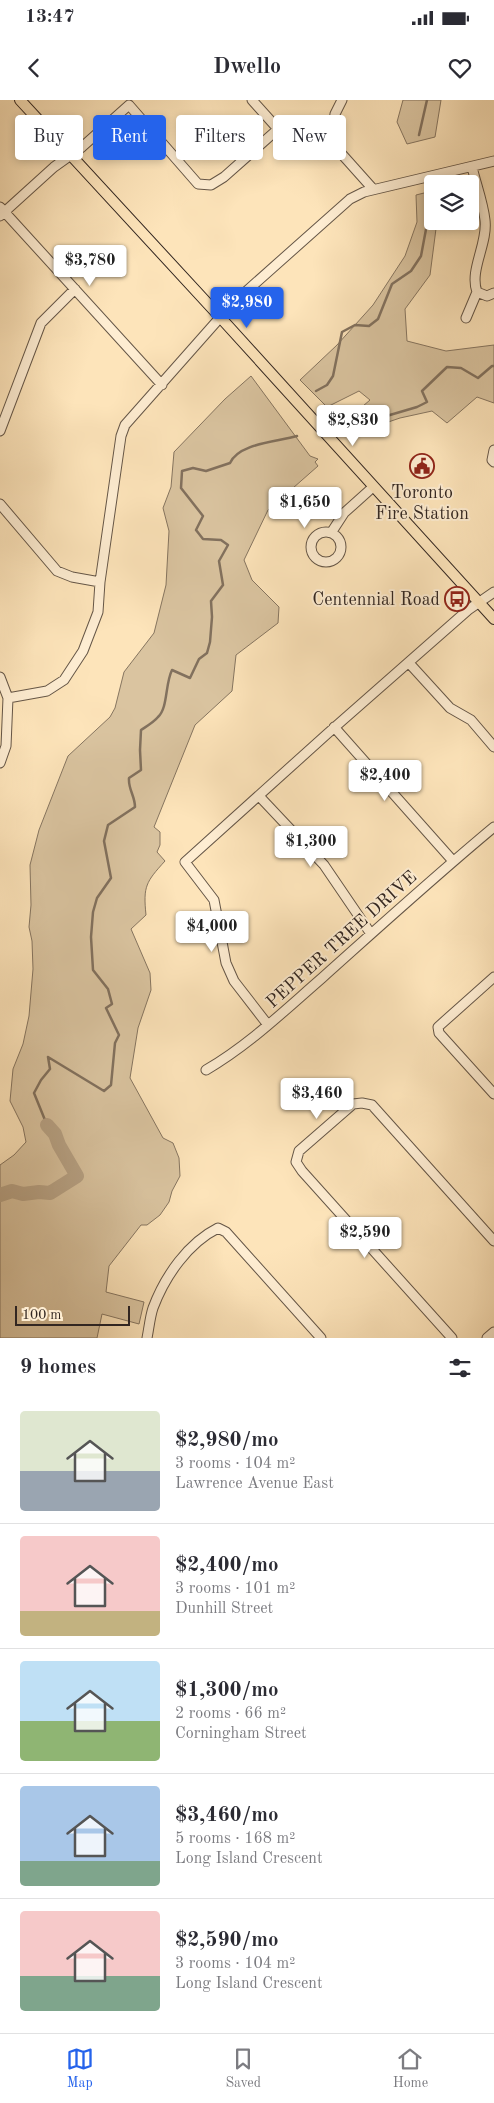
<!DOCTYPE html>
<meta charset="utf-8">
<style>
body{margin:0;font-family:"Old Standard TT",serif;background:#f7f7f7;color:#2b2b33;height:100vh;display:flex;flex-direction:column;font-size:19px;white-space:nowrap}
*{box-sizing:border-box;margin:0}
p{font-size:16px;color:#7c7c81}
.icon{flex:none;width:28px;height:28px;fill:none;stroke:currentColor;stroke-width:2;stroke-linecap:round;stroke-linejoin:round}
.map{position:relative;height:1238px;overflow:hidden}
.panel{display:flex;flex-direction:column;background:#fff;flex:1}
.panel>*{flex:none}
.banner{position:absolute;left:15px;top:15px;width:465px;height:45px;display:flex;gap:10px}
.tools{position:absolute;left:424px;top:75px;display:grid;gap:10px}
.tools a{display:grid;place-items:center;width:55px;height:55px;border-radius:5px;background:#fff;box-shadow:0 2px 8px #0003;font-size:25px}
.scale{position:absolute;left:15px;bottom:12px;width:115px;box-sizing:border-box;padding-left:5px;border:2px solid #322621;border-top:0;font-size:14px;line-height:18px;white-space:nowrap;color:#322621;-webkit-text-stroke:4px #feedd2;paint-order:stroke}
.price{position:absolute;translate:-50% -42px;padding:0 11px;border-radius:5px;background:#fff;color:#222;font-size:16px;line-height:32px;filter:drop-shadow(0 1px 2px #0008)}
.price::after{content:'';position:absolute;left:50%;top:30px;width:15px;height:11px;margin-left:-8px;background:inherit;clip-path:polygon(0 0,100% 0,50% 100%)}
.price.on{background:#2563eb;color:#fff}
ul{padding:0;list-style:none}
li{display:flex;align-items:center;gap:15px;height:125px;padding:0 20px}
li+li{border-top:1px solid #e1e1e2}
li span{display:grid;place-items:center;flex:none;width:140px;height:100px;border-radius:5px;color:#555}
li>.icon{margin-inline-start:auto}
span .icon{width:60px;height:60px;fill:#fffc;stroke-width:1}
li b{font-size:21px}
h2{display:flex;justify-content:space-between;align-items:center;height:60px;padding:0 20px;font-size:21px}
.tag{padding:0 18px;border-radius:5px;background:#fff;box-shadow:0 2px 8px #0003;font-size:18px;line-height:45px}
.tag.on{background:#2563eb;color:#fff}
.status{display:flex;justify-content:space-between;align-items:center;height:35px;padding:0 25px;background:#fff;direction:ltr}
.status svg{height:14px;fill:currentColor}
header{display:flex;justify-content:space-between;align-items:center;height:65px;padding:0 20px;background:#fff;font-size:22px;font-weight:700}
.tabs{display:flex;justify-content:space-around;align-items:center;height:70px;border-top:1px solid #e1e1e2;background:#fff;font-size:14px;color:#7c7c81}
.tabs a{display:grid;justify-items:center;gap:2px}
.tabs .on{color:#2563eb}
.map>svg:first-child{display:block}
.green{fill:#dac4a0;stroke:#867560}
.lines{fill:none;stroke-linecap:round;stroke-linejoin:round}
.stream{stroke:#82715e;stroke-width:2.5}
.river{stroke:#b8a386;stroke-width:14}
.minor-casing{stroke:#655647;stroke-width:11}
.major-casing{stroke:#322621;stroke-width:12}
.minor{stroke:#feedd2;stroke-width:9}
.major{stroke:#fde4ba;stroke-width:10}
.labels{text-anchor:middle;stroke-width:4;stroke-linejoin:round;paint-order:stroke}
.poi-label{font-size:18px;fill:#322621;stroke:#feedd2}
.street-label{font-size:18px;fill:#322621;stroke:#feedd2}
</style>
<div class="status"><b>13:47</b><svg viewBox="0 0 49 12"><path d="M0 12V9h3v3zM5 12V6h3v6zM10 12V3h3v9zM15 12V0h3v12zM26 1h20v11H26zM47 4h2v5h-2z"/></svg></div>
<header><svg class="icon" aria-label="back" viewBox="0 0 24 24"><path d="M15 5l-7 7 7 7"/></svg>Dwello<svg class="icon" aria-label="heart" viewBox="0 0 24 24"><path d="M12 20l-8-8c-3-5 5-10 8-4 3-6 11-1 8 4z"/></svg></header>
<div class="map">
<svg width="494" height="1238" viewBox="0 0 494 1238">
<rect width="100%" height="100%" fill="#fde4ba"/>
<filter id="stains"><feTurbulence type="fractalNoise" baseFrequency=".004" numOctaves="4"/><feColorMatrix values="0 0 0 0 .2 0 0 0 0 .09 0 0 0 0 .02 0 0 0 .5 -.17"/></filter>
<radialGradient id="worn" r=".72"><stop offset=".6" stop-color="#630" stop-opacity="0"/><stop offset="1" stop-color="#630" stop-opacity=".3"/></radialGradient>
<path class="green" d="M403,0H441L435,37L407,44L397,22Z
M432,91V121H437L430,175L405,209L407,241L446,251L494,245V303L477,297L447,323L432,311L400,318L359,332L349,318L370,300L359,291L327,307L300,280L337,245L373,205L405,156L417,122L416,95Z
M251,276L310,356L318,359L315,362L318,366L268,410L244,460L252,480L279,507L278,523L236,555L232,591L195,625L154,727L160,732V745L157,752L165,761C146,782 143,786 146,815L131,829L150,873L151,890L138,928L130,978L163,1038L173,1043L179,1058L180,1076L172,1091L169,1102L160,1115L147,1125H141L109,1166L106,1192L144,1202L139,1224L102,1214L97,1238H0V1065L14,1055L26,1042L23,1027L10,1001L13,969L23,944L29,916L33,869L32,841L29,827L31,805L30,765L39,730L68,656L110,617L115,608L124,572L154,533L166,485L169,431L163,408L171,387L174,352L225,299Z"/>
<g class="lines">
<path class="stream" d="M419,35L427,0
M316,291L327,285L333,276L342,232L355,225L369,226L378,219L392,184L411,171L421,156L430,108
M356,325L417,307L427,302L422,291L447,267L461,268L478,278L492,266H494
M47,1025L34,993L41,980L50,969L48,957L104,991L111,985L115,943L119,935L106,908L112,904L108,889L93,870L91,837L93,812L97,798L111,778L104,741L108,725L135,707C135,696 128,689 129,678L141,670L140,650L141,630C147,626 154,622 158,617C168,608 165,584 172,570L190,578L199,559L207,553L210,542L212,517L211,501L223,485L219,461L228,445L221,440L203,439L196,430L203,416L181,388L182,371L193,368L206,371L230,363C239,343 277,342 297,336"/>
<path class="river" d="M0,1095L12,1091L23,1094L39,1092L50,1093L77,1076L59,1045L55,1034L47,1025"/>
<defs>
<path id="minor" d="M252,0L278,29L331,42L373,89
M331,42L335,14L342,0
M472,67C476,84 483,102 485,120C488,144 469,170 477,192L487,196L494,193
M0,107L162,285
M0,116L54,67L82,47L129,5L198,84L211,85L224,77L278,29
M466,218L477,192
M0,331L41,223L75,189
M494,350L492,360L494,362
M0,404L57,471L72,477L100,482
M311 447a15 15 0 1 1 30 0a15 15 0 1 1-30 0Z
M331,433L344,413L373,387
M409,563L450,608L471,620L494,647
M0,577L8,598L6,646L0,663
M8,598L47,591L64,580L83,551L98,512L100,482L121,336L125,325L232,204L350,99L364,92L494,61
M334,627L453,761
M259,696L324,765L371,834
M494,877L438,927L439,933L494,994
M268,925L234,881L226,863L214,800L185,762L327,634L468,510L494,492
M206,970C249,945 285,910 322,878C379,827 435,776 494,727
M147,1238C149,1228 150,1217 153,1208C165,1176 188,1143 218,1128L226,1132L321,1238
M452,1238L302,1071L296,1062L299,1051L353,1004L362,1003L372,1005L494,1141
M487,1238L494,1232"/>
<path id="major" d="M20,0L220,217L494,519"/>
</defs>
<use href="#minor" class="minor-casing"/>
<use href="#major" class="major-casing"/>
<use href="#minor" class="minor"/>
<use href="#major" class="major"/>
</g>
<defs>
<symbol id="civic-ring" viewBox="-11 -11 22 22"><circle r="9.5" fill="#feedd2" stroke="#8f2418" stroke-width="1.5"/><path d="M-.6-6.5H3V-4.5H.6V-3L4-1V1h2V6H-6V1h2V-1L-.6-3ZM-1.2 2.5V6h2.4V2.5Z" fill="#8f2418"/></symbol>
<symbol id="bus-ring" viewBox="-11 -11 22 22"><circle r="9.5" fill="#feedd2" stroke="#8f2418" stroke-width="1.5"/><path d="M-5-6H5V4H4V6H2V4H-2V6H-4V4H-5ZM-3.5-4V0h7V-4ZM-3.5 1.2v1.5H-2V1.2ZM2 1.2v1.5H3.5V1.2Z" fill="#8f2418"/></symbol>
</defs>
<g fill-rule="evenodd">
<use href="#civic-ring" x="408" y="352" width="28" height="28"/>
<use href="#bus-ring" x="443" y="485" width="28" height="28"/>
</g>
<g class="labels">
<g class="poi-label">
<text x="422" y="398">Toronto<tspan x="422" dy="21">Fire Station</tspan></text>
<text x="440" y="505" text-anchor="end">Centennial Road</text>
</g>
<g class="street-label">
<text transform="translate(341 839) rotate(-42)" y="6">PEPPER TREE DRIVE</text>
</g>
</g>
<rect width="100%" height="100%" filter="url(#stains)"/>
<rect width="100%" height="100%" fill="url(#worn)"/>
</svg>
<div class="tools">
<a><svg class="icon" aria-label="layers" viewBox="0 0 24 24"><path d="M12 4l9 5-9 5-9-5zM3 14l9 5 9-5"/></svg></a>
</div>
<div class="scale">100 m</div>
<b class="price" style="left:90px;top:187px">$3,780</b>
<b class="price on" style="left:247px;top:229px">$2,980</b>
<b class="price" style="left:353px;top:347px">$2,830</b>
<b class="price" style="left:305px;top:429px">$1,650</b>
<b class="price" style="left:385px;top:702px">$2,400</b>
<b class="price" style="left:311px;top:768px">$1,300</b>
<b class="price" style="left:212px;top:853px">$4,000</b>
<b class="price" style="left:317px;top:1020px">$3,460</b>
<b class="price" style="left:365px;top:1159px">$2,590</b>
<div class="banner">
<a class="tag">Buy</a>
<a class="tag on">Rent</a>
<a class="tag">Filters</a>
<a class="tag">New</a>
</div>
</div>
<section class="panel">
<h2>9 homes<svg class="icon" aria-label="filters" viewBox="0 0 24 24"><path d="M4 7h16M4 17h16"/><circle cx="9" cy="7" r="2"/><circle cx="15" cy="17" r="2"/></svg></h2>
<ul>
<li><span style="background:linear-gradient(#dfe7d0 60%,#9aa5b1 0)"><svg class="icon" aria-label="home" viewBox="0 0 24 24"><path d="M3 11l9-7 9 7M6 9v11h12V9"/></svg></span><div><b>$2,980/mo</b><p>3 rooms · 104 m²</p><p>Lawrence Avenue East</p></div></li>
<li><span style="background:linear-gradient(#f6c9c9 75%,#c2b280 0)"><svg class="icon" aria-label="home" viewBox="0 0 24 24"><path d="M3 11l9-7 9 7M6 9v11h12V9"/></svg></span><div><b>$2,400/mo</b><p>3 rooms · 101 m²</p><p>Dunhill Street</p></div></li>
<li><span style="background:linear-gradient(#bfe0f5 60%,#8fb573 0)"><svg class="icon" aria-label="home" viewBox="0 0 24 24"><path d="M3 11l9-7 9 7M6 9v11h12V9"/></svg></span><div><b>$1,300/mo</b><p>2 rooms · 66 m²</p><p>Corningham Street</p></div></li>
<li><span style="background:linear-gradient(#a9c7e8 75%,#7fa58c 0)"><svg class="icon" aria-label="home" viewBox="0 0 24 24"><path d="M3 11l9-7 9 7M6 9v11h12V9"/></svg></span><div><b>$3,460/mo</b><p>5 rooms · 168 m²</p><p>Long Island Crescent</p></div></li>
<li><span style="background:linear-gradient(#f6c9c9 65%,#7fa58c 0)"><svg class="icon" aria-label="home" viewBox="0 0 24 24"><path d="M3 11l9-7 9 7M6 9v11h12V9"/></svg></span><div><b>$2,590/mo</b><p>3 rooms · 104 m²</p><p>Long Island Crescent</p></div></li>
</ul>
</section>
<nav class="tabs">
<a class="on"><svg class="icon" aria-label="map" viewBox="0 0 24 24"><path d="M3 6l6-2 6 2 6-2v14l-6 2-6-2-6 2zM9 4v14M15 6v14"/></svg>Map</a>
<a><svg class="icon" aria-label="saved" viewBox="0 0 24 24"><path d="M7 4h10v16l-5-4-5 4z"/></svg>Saved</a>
<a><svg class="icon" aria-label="home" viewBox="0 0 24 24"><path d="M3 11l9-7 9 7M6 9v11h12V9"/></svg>Home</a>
</nav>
